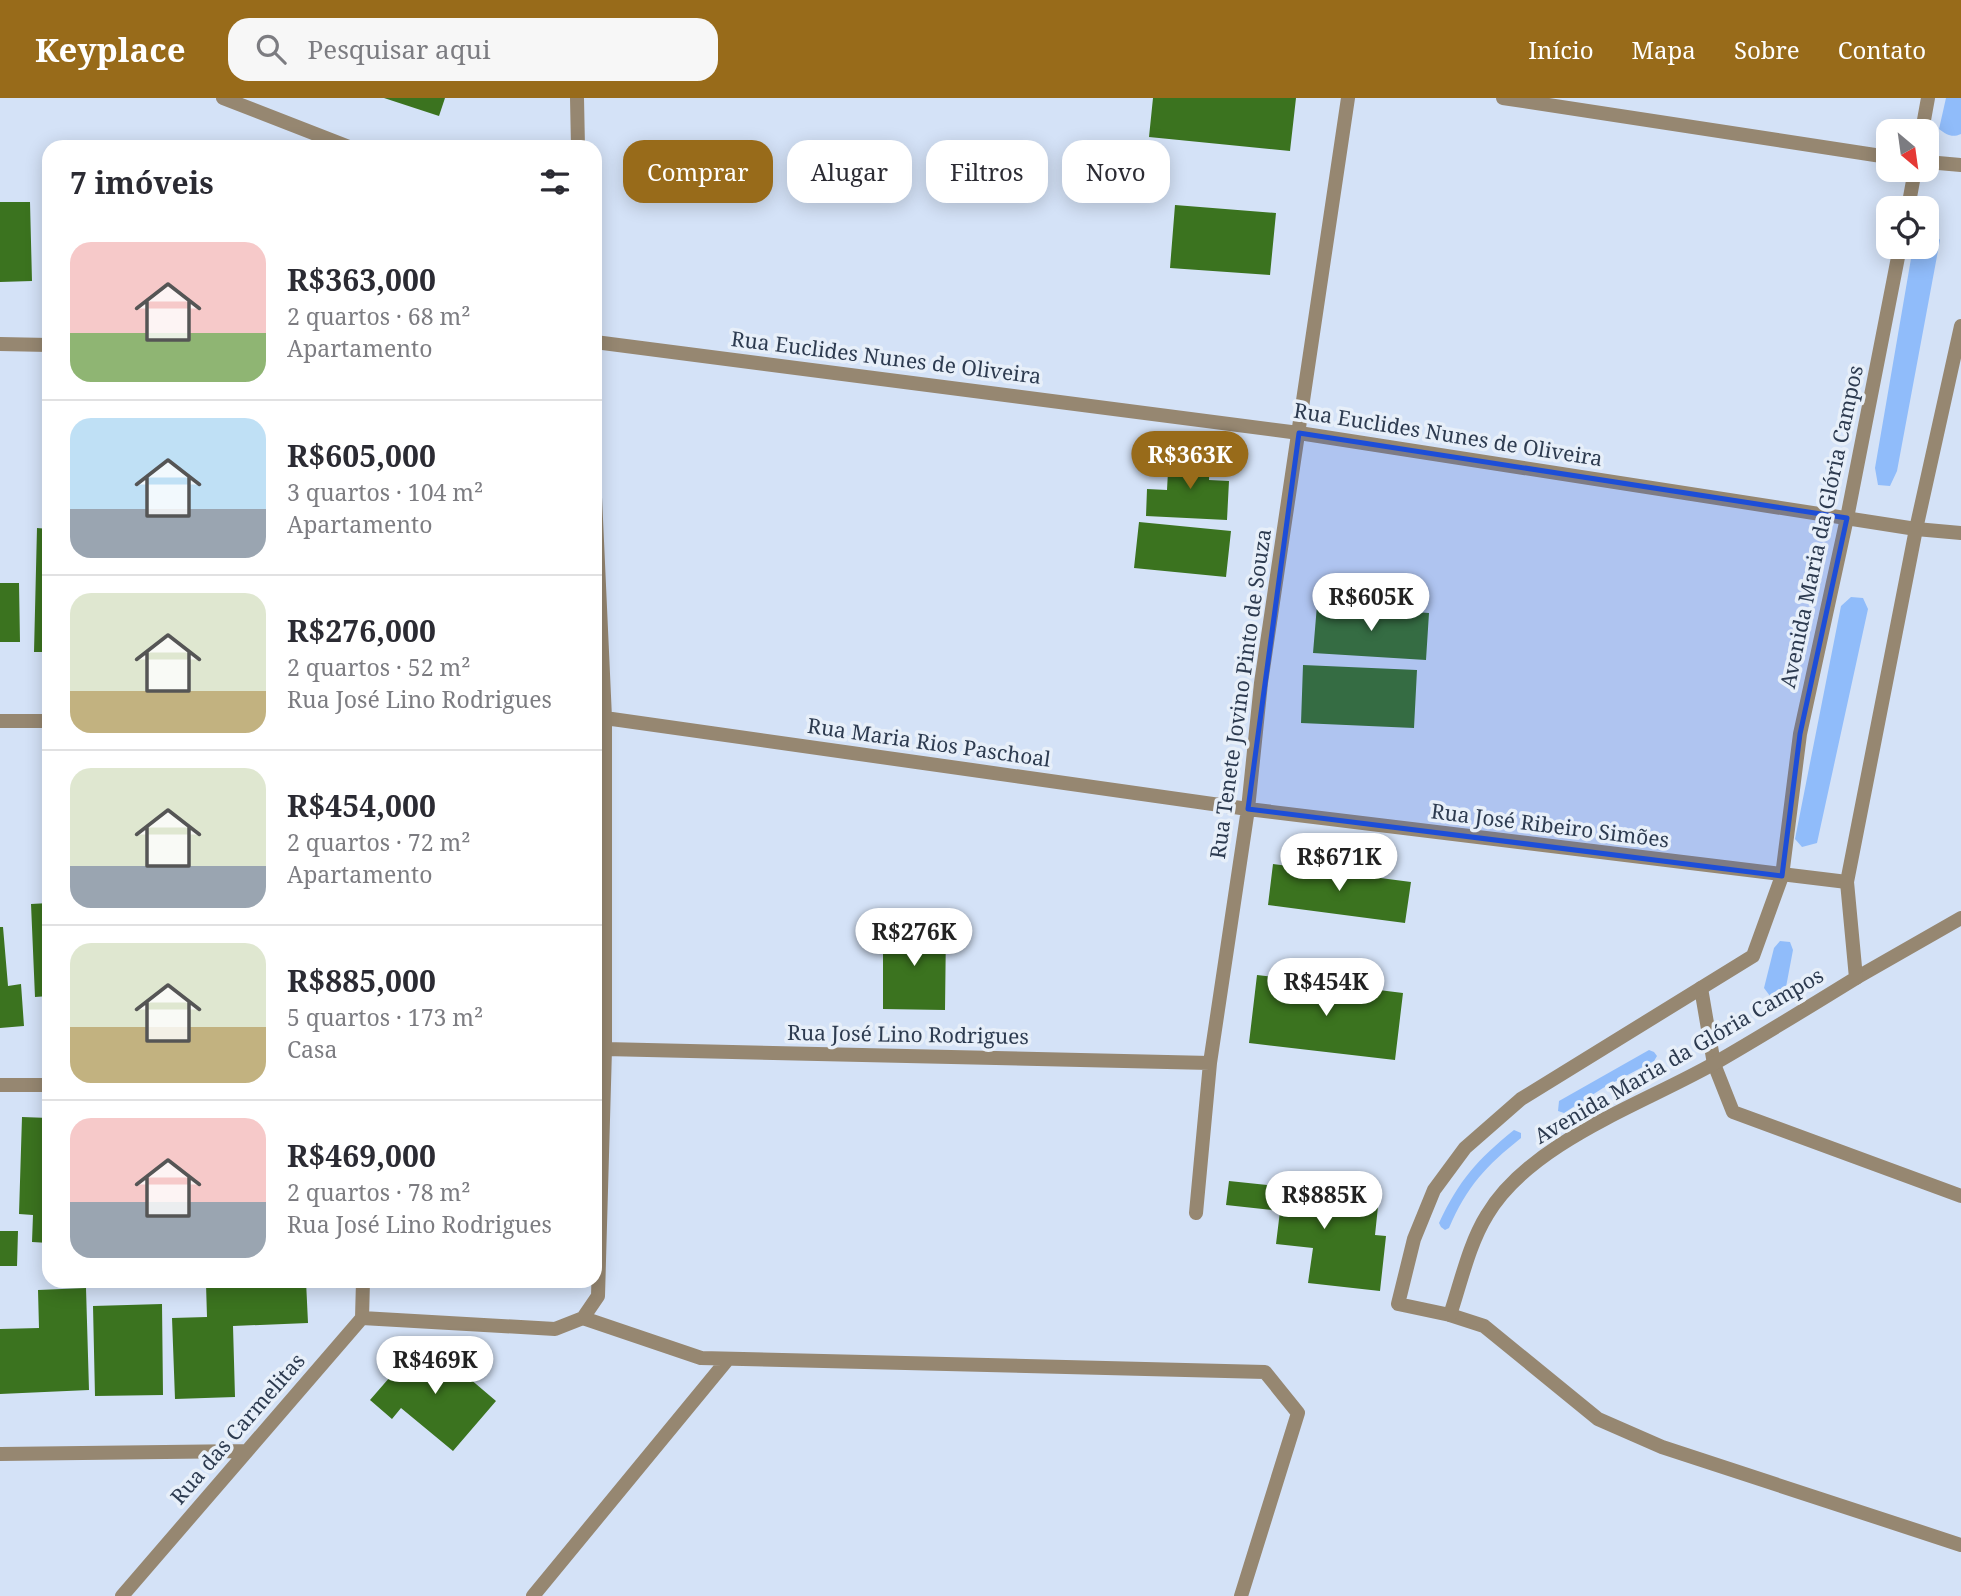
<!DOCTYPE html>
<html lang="pt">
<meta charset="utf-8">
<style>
body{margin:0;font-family:"Noto Serif",serif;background:#f7f7f7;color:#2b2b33;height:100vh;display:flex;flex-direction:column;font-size:26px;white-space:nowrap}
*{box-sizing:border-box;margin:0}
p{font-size:23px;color:#7c7c81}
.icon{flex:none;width:38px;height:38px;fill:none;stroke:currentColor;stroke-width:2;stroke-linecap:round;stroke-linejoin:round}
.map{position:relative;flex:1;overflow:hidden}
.details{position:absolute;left:42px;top:42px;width:560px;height:1148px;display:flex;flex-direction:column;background:#fff;border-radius:21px;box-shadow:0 4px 18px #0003}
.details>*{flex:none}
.hud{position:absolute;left:623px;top:42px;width:665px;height:63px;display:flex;gap:14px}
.needle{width:46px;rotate:151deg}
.buttons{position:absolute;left:1876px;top:21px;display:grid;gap:14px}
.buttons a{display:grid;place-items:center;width:63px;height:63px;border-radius:14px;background:#fff;box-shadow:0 4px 18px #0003;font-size:35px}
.price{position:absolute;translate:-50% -60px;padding:0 16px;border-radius:24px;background:#fff;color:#222;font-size:23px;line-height:46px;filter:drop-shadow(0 2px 4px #0008)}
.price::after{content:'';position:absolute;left:50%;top:42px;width:21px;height:16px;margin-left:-10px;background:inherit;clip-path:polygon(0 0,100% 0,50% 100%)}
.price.current{background:#986b1a;color:#fff}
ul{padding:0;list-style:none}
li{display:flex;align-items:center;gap:21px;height:175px;padding:0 28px}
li+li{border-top:2px solid #e1e1e2}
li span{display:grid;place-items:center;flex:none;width:196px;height:140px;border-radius:21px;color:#555}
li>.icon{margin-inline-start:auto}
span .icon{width:84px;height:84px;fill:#fffc;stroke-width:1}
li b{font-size:30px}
h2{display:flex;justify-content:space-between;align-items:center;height:84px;padding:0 28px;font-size:30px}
.pill{padding:0 24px;border-radius:21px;background:#fff;box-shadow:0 4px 18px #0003;font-size:24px;line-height:63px}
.pill.current{background:#986b1a;color:#fff}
header{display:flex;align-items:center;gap:42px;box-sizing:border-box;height:98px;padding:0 35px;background:#986b1a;color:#fff}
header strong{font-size:33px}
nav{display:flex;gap:38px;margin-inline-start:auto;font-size:24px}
.search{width:490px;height:63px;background:#f7f7f7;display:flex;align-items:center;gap:18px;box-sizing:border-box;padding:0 24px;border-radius:21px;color:#7c7c81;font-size:26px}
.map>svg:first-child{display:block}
.green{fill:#90bcfa}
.building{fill:#3b731f}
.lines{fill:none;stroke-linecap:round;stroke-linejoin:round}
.service{stroke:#968771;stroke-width:14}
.minor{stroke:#968771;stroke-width:14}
.tertiary{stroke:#968771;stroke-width:14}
.marked{fill:#1d4ed8;fill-opacity:0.2;stroke:#1d4ed8;stroke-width:5;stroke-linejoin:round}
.labels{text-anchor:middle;stroke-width:7;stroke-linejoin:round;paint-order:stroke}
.street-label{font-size:21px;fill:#2d3b50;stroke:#e7eff9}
</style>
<header>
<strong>Keyplace</strong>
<div class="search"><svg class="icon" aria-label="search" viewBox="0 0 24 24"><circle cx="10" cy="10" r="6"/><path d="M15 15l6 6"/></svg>Pesquisar aqui</div>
<nav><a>Início</a><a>Mapa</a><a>Sobre</a><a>Contato</a></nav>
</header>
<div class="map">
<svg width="1961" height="1498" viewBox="0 0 1961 1498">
<rect width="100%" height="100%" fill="#d4e2f7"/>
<path class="green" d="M1946,0H1961V36C1952,40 1947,37 1939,31Z
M1927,133L1934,134L1940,142L1897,373L1890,388L1878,387L1875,370L1913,149H1927Z
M1851,499L1863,500L1868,511L1817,745L1802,749L1795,741L1841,508Z
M1780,843L1790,844L1793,852L1786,889L1778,898H1770L1764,890L1774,850Z
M1649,952L1654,954L1657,958L1654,963L1603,990L1564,1015L1558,1013L1559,1003Z
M1514,1032L1521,1035V1040C1486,1068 1467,1088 1449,1130L1445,1132L1441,1129L1439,1125C1459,1082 1478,1061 1514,1032Z"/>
<path class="building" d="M384,0H445L439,18Z
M1153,0H1296L1290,53L1149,39Z
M0,104H30L32,183L0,184Z
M1175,107L1276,115L1270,177L1170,170Z
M44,109H49V173H47Z
M1169,355L1210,357L1209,382L1229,383L1227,422L1146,418L1147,391L1167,392Z
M1139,424L1231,433L1226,479L1134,470Z
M37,430L49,431V554H34Z
M0,485H19L20,544H0Z
M1317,507L1429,515L1426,562L1313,555Z
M1303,567L1417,572L1414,630L1301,625Z
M1273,766L1411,784L1405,825L1268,807Z
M49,805V898L35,899L31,806Z
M0,829H3L8,888L21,886L24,928L0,930Z
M883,829H946L945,912L883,911Z
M1257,877L1403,895L1395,962L1249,945Z
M22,1019L49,1020V1145L32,1144L33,1117L19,1116Z
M1229,1083L1379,1099L1375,1137L1386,1138L1380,1193L1308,1185L1313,1150L1276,1146L1280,1113L1226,1107Z
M0,1133H18L17,1168H0Z
M306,1183L308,1225L233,1228L235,1299L175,1301L172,1220L207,1219L206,1186Z
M86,1190L89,1292L0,1296V1231L39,1230L38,1192Z
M162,1206L163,1297L95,1298L93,1208Z
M423,1241L496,1303L453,1353L401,1310L392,1321L370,1302Z"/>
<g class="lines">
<path class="service" d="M1450,1217L1484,1228L1598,1321L1662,1349L1961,1447"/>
<path class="minor" d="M223,0L349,49
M577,0L578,49
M1503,0L1888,59
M1927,64L1961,67
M595,244L1299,335L1916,431L1961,435
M0,246L49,247
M605,620L1248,711L1847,784
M0,623H49
M1856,880L1961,820
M1701,890L1714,966L1733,1014L1961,1098
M605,951L1210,965
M0,987H49
M1196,1115L1210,965L1248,711L1261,585L1348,0
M362,1220L555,1231L583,1220
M583,1220L701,1260L1265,1274L1298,1315L1241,1498
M583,1220L598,1198L605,951V620L595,399
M0,1356L247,1353
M122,1498L362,1220L363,1183
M533,1498L728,1261"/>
<path class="tertiary" d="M1922,33L1928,0
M1908,110L1915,72
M1900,149L1847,420L1800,636L1782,778L1753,858L1521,1001L1465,1050L1434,1092L1414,1141L1398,1206L1450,1217C1461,1184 1469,1146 1487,1117C1530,1044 1643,1006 1715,965C1762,938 1809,909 1856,880L1847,784L1916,431L1961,228"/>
</g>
<path class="marked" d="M1299,335L1847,420L1800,636L1782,778L1248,711Z"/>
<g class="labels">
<g class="street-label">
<text transform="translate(886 260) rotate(7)" y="7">Rua Euclides Nunes de Oliveira</text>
<text transform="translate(1448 337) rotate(9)" y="7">Rua Euclides Nunes de Oliveira</text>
<text transform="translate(1822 429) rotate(-78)" y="7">Avenida Maria da Glória Campos</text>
<text transform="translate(1241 596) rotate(-82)" y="7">Rua Tenete Jovino Pinto de Souza</text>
<text transform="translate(929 645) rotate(8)" y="7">Rua Maria Rios Paschoal</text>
<text transform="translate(1550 728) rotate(7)" y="7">Rua José Ribeiro Simões</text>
<text transform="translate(908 937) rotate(1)" y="7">Rua José Lino Rodrigues</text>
<text transform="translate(1679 958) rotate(-30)" y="7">Avenida Maria da Glória Campos</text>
<text transform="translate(238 1331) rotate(-49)" y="7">Rua das Carmelitas</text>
</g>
</g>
</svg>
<div class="buttons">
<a><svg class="needle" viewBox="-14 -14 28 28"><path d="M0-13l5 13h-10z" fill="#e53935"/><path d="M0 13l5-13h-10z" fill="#7c7c81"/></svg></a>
<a><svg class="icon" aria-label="locate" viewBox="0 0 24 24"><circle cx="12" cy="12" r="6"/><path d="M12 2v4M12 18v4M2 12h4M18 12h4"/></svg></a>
</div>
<b class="price current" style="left:1190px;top:393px">R$363K</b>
<b class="price" style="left:1371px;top:535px">R$605K</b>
<b class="price" style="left:1339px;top:795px">R$671K</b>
<b class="price" style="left:914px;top:870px">R$276K</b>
<b class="price" style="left:1326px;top:920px">R$454K</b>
<b class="price" style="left:1324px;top:1133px">R$885K</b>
<b class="price" style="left:435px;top:1298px">R$469K</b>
<div class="hud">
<a class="pill current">Comprar</a>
<a class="pill">Alugar</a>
<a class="pill">Filtros</a>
<a class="pill">Novo</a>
</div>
<section class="details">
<h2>7 imóveis<svg class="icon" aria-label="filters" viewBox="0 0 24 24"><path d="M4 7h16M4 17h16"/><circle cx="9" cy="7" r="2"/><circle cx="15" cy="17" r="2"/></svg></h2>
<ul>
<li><span style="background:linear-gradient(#f6c9c9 65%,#8fb573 0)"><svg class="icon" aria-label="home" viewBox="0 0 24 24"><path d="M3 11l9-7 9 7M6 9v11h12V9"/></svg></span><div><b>R$363,000</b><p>2 quartos · 68 m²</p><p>Apartamento</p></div></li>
<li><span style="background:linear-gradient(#bfe0f5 65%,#9aa5b1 0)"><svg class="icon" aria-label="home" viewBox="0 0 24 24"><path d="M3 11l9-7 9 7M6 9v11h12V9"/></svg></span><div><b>R$605,000</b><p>3 quartos · 104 m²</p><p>Apartamento</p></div></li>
<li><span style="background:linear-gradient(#dfe7d0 70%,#c2b280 0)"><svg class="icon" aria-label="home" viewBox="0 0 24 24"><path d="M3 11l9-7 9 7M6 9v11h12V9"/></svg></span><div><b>R$276,000</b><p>2 quartos · 52 m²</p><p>Rua José Lino Rodrigues</p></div></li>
<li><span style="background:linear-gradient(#dfe7d0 70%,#9aa5b1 0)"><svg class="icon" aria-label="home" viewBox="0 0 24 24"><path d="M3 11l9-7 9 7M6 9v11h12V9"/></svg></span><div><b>R$454,000</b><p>2 quartos · 72 m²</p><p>Apartamento</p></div></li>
<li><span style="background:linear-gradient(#dfe7d0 60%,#c2b280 0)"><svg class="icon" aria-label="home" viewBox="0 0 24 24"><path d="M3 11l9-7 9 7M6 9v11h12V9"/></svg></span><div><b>R$885,000</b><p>5 quartos · 173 m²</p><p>Casa</p></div></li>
<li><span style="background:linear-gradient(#f6c9c9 60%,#9aa5b1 0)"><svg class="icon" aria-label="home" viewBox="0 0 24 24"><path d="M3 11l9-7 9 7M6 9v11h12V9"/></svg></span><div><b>R$469,000</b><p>2 quartos · 78 m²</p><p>Rua José Lino Rodrigues</p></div></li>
</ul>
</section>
</div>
